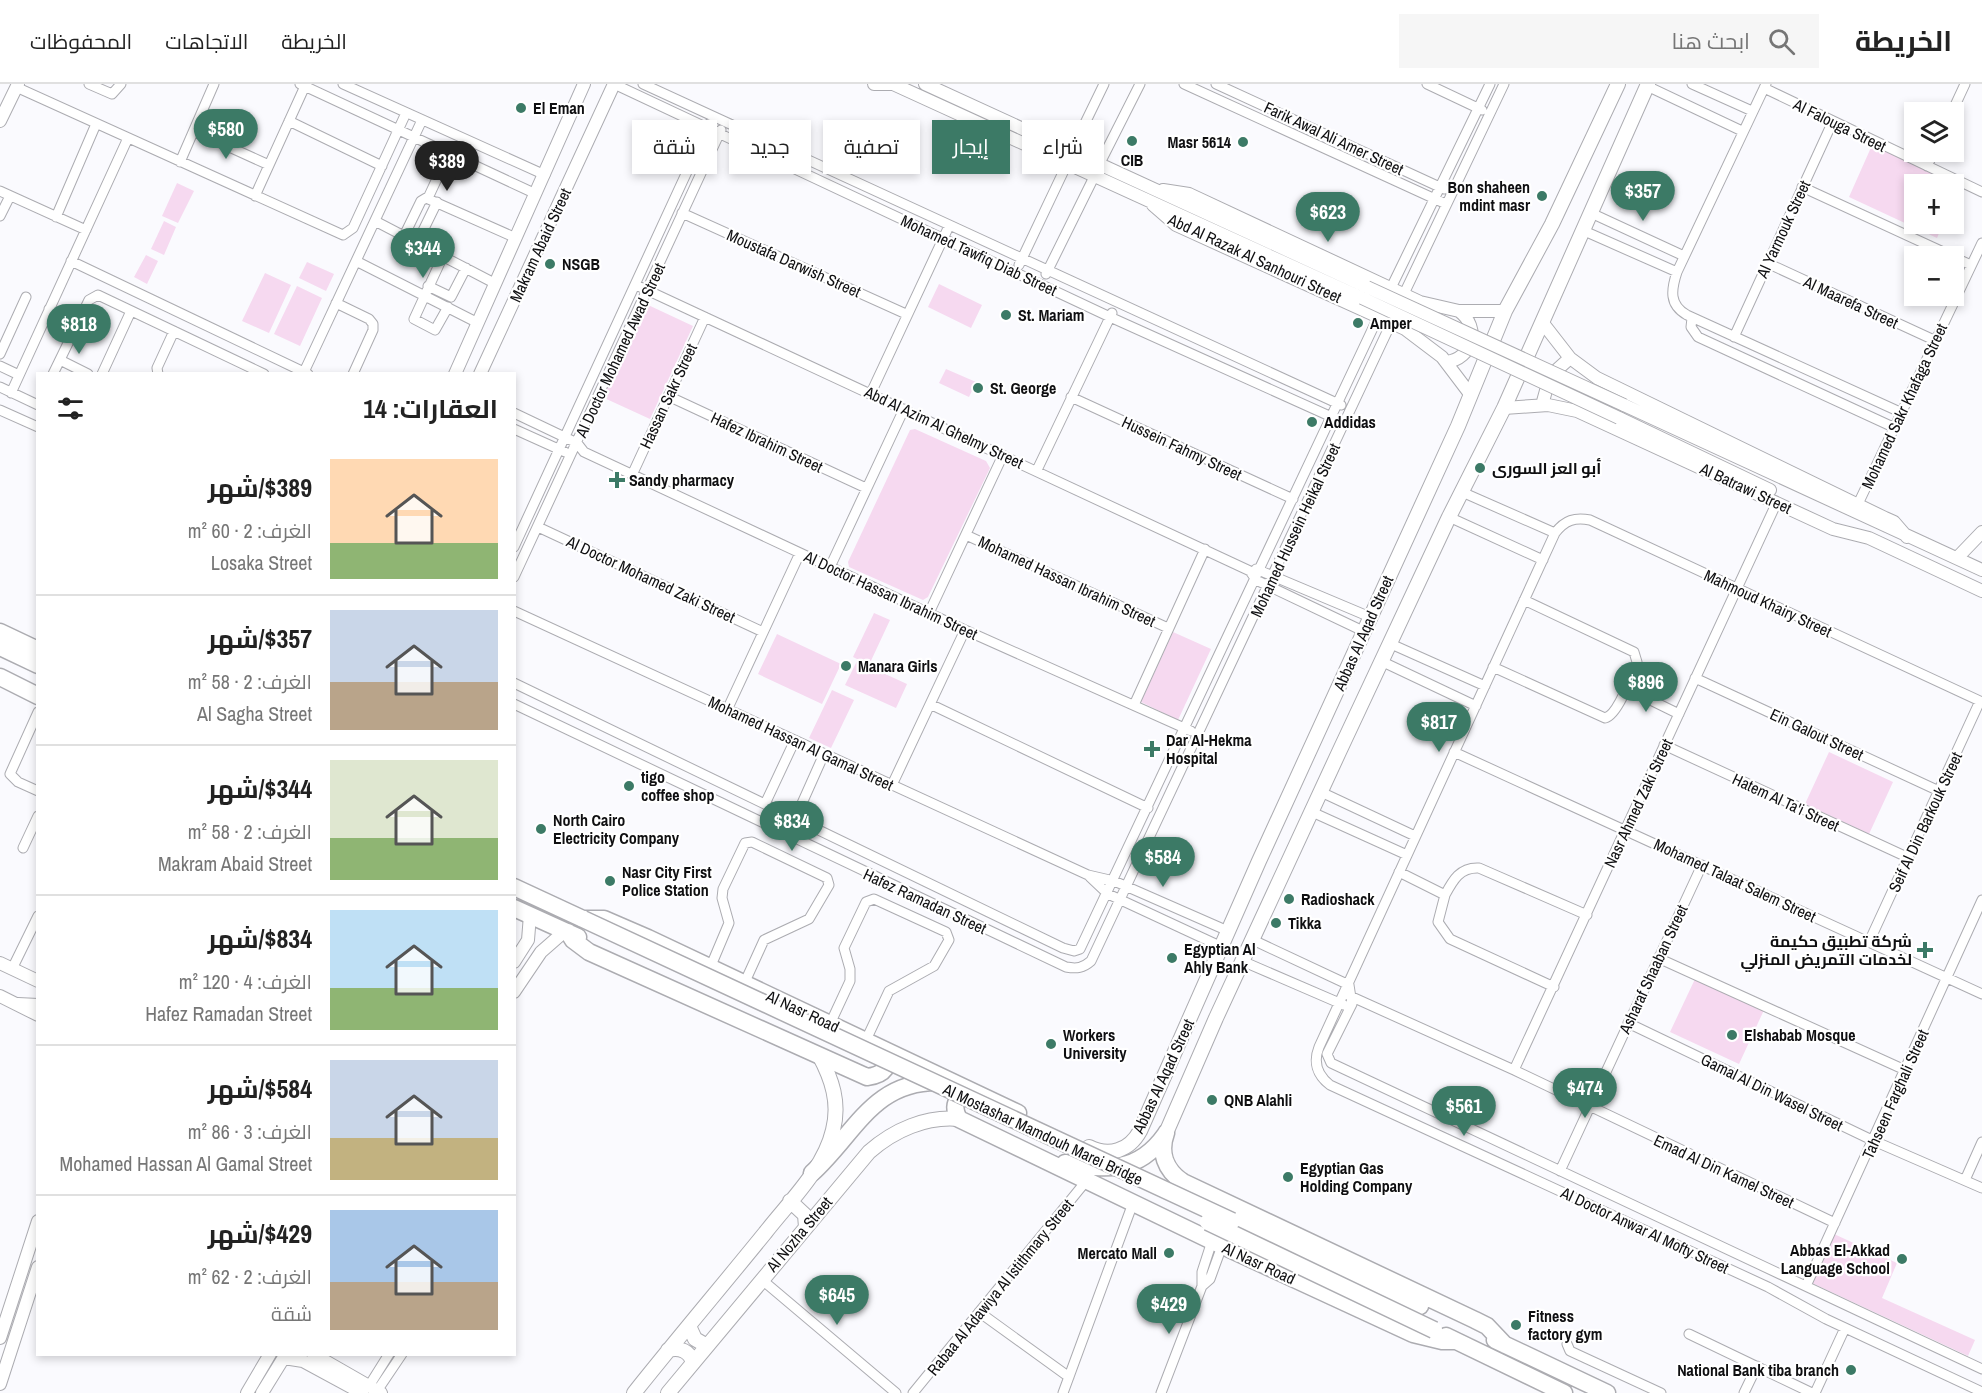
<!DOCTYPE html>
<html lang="ar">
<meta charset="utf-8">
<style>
body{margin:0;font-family:"Archivo Narrow",Cairo,sans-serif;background:#f6f6f6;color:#222;direction:rtl;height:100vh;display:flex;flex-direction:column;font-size:22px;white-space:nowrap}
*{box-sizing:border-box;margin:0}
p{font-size:20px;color:#767676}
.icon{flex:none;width:33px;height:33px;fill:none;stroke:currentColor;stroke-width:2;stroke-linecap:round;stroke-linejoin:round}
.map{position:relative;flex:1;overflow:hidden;direction:ltr}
.drawer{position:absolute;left:36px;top:288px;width:480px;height:984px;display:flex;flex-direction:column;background:#fff;border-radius:0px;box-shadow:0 3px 9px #0003;direction:rtl}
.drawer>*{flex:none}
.top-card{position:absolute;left:534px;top:36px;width:570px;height:54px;direction:rtl;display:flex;gap:12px}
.buttons{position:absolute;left:1904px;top:18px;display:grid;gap:12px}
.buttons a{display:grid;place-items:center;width:60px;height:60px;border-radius:0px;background:#fff;box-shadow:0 3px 9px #0003;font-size:30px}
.price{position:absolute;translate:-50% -51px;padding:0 14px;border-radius:21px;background:#3c7a66;color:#fff;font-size:20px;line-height:39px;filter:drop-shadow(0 2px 3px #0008)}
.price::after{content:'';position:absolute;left:50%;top:36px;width:18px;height:14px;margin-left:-9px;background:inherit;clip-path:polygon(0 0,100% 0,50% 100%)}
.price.active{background:#222;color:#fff}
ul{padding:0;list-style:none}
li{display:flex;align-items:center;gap:18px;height:150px;padding:0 18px}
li+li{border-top:2px solid #e0e0e0}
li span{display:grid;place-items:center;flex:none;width:168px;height:120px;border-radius:0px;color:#555}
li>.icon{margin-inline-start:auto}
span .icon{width:72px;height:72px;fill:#fffc;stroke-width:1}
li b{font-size:26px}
h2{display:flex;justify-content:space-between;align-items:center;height:72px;padding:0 18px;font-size:26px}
.tag{padding:0 21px;border-radius:0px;background:#fff;box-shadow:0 3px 9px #0003;font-size:21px;line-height:54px}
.tag.active{background:#3c7a66;color:#fff}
header{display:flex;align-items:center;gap:36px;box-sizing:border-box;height:84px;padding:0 30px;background:#fff;border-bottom:2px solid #e0e0e0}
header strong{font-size:28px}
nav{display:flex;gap:33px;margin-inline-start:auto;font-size:21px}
.search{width:420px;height:54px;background:#f6f6f6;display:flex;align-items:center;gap:15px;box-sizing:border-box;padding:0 21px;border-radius:0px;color:#767676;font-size:22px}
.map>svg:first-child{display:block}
.green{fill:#f6d9f0}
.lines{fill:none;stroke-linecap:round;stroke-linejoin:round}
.street-casing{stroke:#acacb1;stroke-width:11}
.secondary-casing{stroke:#acacb1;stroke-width:14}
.primary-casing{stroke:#acacb1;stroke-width:16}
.highway-casing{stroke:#acacb1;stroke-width:19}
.street{stroke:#fff;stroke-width:9}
.secondary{stroke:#fff;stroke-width:12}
.primary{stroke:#fff;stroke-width:14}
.highway{stroke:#fff;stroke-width:16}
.secondary-bridge-casing{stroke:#acacb1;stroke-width:14;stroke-linecap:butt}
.highway-bridge-casing{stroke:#acacb1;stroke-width:19;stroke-linecap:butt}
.secondary-bridge{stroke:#fff;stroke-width:12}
.highway-bridge{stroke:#fff;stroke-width:16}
.poi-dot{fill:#3c7a66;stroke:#fff;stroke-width:2}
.labels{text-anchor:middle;stroke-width:4.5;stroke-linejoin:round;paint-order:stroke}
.poi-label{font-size:16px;font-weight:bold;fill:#0f0f11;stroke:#fff;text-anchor:start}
.street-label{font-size:16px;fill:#0f0f11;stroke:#fff}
</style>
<header>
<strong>الخريطة</strong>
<div class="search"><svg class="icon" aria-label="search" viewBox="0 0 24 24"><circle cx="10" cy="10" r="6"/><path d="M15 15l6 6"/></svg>ابحث هنا</div>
<nav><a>الخريطة</a><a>الاتجاهات</a><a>المحفوظات</a></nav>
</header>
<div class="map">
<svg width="1982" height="1309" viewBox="0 0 1982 1309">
<rect width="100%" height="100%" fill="#fafafe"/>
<path class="green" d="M1873,59L1961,101L1953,118V100H1914V140H1943L1937,154L1849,113Z
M177,99L194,107L178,139L162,132Z
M164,137L176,143L164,171L151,165Z
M146,171L158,177L147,200L134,193Z
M307,178L334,190L326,207L299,194Z
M265,189L291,201L269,249L242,237Z
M939,200L982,221L971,244L928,223Z
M297,202L322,214L300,262L274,250Z
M646,220L693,242L650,335L602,313Z
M946,285L976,298L969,313L939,299Z
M915,345L986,377L990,384L928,513L923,516L849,483L848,478L910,346Z
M874,529L890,536L869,581L853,573Z
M1173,548L1211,565L1178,636L1141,618Z
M777,550L841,580L822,620L758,590Z
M857,577L907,600L896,624L845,601Z
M832,606L854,616L831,664L809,654Z
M1829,668L1893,698L1869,750L1805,720Z
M1695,895L1764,926L1739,980L1670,948Z
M1834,1150L1897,1179L1882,1214L1975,1256L1968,1272L1812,1199Z"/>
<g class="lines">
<defs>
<path id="street" d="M89,0L112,10L121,0
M300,0L536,110
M343,0L545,91
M614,0L1110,233L1345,339
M643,0L1341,321
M1184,0L1446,120
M1216,0L1444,105
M1427,0L1482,26
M1692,0L1752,27
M1766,0L1677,188C1671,206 1669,221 1687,231L1900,328
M1647,2L1742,47
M16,3L343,151L353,144L406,29
M1764,4L1982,108
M1952,28L1965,0
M289,37L382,82
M194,47L269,81
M1072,66L1104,0
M180,78L214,0
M1100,79L1140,0
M1927,82L1934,68
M1802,103L1952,172
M0,107L86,146
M255,112L305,2
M428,114L441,86
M682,129L906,230
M1591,129L1684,172
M0,132L10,112
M56,133L96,40
M375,137L496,200
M1582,146L1677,188
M404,152L421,117L426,114L516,154
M417,159L437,118
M443,172L414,235L435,246L448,223
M1953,173L1971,181
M71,177L308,290
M356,177L478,239
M1767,179L1934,256
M1019,181L1067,80
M1046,190L1094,93
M636,201L1250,487L1256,496L1363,547
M428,202L451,213L466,184
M1389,208L1490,0
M1402,214L1504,0
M336,219L369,235L373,240V246L353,290
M49,225L78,239
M1692,234L1691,243L1698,253L1893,343
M1734,253L1833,37
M0,270L26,213
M60,276L88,290
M0,282L19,291
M304,288L422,36
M53,290L89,216L98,211L264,290
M102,290L131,227
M158,290L157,284L174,247
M0,303L38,321
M11,309L128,54
M871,309L949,142
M668,312L866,404
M1071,313L1293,415
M0,326L38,343
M514,329L577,359L584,368L965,546L1191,647
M514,345L565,368
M1037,386L1112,229
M632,391L705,233
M1462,408L1555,449
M1858,420L1982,159
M1449,433L1543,476
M538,443L763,548
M966,451L1168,544
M514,463L709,40
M830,483L904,325
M1256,485L1370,533
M514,493L721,46
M514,527L1088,791L1114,797L1228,847
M929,529L1003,371
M1391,560L1485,602
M1383,578L1476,622
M1493,583L1605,634C1618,631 1632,591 1637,578L1634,568L1524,516
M1695,594L1939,707
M514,599L1063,864L1074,867L1080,865L1380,229
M1626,604L1679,630
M1982,618L1590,436C1575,433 1565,436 1555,449L1319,963C1313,978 1317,991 1330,1001L1768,1203L1826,1235L1982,1308
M514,620L1066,883C1077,885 1083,884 1091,877L1393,235
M932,621L1148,724
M1134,621L1205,465
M727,626L800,469
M38,628L10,690L18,698L38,707
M1664,661L1909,774
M1454,668L1982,910
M892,701L965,546
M1321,708L1415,752
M765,720L795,656
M1312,728L1407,771
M795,735L824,670
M23,764L38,732
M1399,788L1445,811L1438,838L1450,855L1554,903
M1090,793L1108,810L1222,863
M1445,811C1453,796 1460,783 1479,784L1587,831
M1253,856L1349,901
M1869,858L1980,617
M1658,874L1905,986
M1242,877L1344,921
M710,884L729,839L722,814L723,805L745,759L752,758L827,794L829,801L809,835L764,856L744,900
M12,885L38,832
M1349,901L1352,920L1327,970L1331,979L1982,1285
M1350,912L1514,986L1835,1139
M1628,939L1874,1057L1982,1104
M830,940L850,897V885L844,864L866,818L874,815L946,848L949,856L934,882L889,907L866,956
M1514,986L1777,418
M1560,1087L1702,781
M1965,1096L1982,1058
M761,1195L896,1309
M1202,1202L1210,1195L1222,1162
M1806,1202L1982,816
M979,1228L1069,1293
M1689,1250L1812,1309
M1567,1260L1570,1267L1661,1309
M369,1302L389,1270
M377,1307L402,1270
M913,1309L1087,1096
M1063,1309L1133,1119
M1161,1309L1202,1202V1188L1212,1157
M1744,1309L1757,1282
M1815,1309L1845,1244"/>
<path id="secondary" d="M874,0H891
M893,0L1362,214
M925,0L1367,203
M0,37L18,0
M1163,106L1189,110L1420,218L1459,227H1505
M1153,121L1176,141L1405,245L1442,273L1470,310
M1542,238L1570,274L1597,294L1885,434L1894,438L1907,453
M1446,278C1473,275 1481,243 1459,227
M455,290L584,0
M480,290L614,0
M1542,321L1550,292L1570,274
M1624,321L1982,486
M1504,324L1548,321L1577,327L1833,445L1869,454L1982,507
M1619,334L1770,406
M1957,474L1982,448
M514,878L528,856L530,831
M0,879L38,897
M514,908L541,868L565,847
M0,912L38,931
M18,920L38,921
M0,1254L38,1137
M313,1270L381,1309
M284,1274L303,1277L362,1309
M0,1300L38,1183
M247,1309L270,1270
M262,1309L286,1270"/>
<path id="primary" d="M1166,1049L1216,934L1339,668L1449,433L1504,324L1648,0
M1089,1063C1109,1073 1129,1067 1140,1047L1259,777L1458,342L1505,227L1552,140L1618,0
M790,1117L805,1131L806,1143
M689,1242L695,1255L707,1262
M668,1266C680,1263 690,1267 693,1279
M634,1309C677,1255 722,1202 765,1149C789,1118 824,1085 833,1046C840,1019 832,995 819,971
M668,1309L869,1068C894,1046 926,1032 959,1035"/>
<path id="highway" d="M0,548L38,566
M0,563L38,581
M0,593L38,612
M514,803L583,835H604L648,854L1018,1029
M514,824L578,853
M568,848L573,856L589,868L867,993C884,991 892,982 884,966
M972,1008L960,1012C954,1020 954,1026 959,1035L1212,1157L1413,1250L1442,1257H1456
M1166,1049C1159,1068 1165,1086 1183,1098L1475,1236L1487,1242L1505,1261
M1065,1079C1107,1086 1138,1089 1165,1051
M812,1089C855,1050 873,996 940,998
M1232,1137L1420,1222
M1446,1252L1564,1309
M1495,1256L1607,1309"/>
</defs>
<use href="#street" class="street-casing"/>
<use href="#secondary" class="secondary-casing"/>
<use href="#primary" class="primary-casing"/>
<use href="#highway" class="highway-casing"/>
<use href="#street" class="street"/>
<use href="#secondary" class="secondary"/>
<use href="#primary" class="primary"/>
<use href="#highway" class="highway"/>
<defs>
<path id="secondary-bridge" d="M1367,203L1624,321
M1362,214L1619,334"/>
<path id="highway-bridge" d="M583,835L1232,1137
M1208,1138L1434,1246"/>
</defs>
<use href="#secondary-bridge" class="secondary-bridge-casing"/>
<use href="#highway-bridge" class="highway-bridge-casing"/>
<use href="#secondary-bridge" class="secondary-bridge"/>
<use href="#highway-bridge" class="highway-bridge"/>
</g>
<g class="poi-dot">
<circle cx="521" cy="24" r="6"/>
<circle cx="1132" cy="57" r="6"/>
<circle cx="1243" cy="58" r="6"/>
<circle cx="1542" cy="112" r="6"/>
<circle cx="550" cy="180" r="6"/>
<circle cx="1006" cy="231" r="6"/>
<circle cx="1358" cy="239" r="6"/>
<circle cx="978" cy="304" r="6"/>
<circle cx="1312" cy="338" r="6"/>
<circle cx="1480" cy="384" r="6"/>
<path d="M614 387h6v6h6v6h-6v6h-6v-6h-6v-6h6z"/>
<circle cx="846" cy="582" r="6"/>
<path d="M1149 656h6v6h6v6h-6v6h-6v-6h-6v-6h6z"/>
<circle cx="629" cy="702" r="6"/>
<circle cx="541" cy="745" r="6"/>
<circle cx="610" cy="797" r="6"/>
<circle cx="1289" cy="815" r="6"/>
<circle cx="1276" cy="839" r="6"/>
<path d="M1922 857h6v6h6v6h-6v6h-6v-6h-6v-6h6z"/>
<circle cx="1172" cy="874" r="6"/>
<circle cx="1732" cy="951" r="6"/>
<circle cx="1051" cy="960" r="6"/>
<circle cx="1212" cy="1016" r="6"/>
<circle cx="1288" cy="1093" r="6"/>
<circle cx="1169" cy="1169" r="6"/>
<circle cx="1902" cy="1175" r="6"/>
<circle cx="1516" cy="1241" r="6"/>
<circle cx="1851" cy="1286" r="6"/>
</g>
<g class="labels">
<g class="poi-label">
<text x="533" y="30">El Eman</text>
<text x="1231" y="64" text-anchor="end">Masr 5614</text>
<text x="1132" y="82" text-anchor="middle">CIB</text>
<text x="1530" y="109" text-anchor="end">Bon shaheen<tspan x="1530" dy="18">mdint masr</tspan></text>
<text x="562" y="186">NSGB</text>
<text x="1018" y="237">St. Mariam</text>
<text x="1370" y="245">Amper</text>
<text x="990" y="310">St. George</text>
<text x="1324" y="344">Addidas</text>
<text x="1492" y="390">أبو العز السورى</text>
<text x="629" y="402">Sandy pharmacy</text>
<text x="858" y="588">Manara Girls</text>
<text x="1166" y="662">Dar Al-Hekma<tspan x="1166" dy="18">Hospital</tspan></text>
<text x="641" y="699">tigo<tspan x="641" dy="18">coffee shop</tspan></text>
<text x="553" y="742">North Cairo<tspan x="553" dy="18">Electricity Company</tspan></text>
<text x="622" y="794">Nasr City First<tspan x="622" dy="18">Police Station</tspan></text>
<text x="1301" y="821">Radioshack</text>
<text x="1288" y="845">Tikka</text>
<text x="1912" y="863" text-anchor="end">شركة تطبيق حكيمة<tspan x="1912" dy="18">لخدمات التمريض المنزلي</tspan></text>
<text x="1184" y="871">Egyptian Al<tspan x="1184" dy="18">Ahly Bank</tspan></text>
<text x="1063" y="957">Workers<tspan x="1063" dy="18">University</tspan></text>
<text x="1744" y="957">Elshabab Mosque</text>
<text x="1224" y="1022">QNB Alahli</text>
<text x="1300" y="1090">Egyptian Gas<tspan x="1300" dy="18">Holding Company</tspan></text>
<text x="1890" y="1172" text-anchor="end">Abbas El-Akkad<tspan x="1890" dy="18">Language School</tspan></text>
<text x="1157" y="1175" text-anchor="end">Mercato Mall</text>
<text x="1528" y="1238">Fitness<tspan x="1528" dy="18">factory gym</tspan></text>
<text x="1839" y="1292" text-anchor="end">National Bank tiba branch</text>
</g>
<g class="street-label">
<text transform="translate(1840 41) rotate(26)" y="6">Al Falouga Street</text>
<text transform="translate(1334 54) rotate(25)" y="6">Farik Awal Ali Amer Street</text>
<text transform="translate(1783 145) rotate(-65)" y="6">Al Yarmouk Street</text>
<text transform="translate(540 161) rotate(-65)" y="6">Makram Abaid Street</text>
<text transform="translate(979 171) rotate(25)" y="6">Mohamed Tawfiq Diab Street</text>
<text transform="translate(1255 174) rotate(25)" y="6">Abd Al Razak Al Sanhouri Street</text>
<text transform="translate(794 179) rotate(24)" y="6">Moustafa Darwish Street</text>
<text transform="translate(1851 218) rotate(25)" y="6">Al Maarefa Street</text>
<text transform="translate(620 266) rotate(-65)" y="6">Al Doctor Mohamed Awad Street</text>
<text transform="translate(668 312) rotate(-65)" y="6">Hassan Sakr Street</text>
<text transform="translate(1904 322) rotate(-65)" y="6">Mohamed Sakr Khafaga Street</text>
<text transform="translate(944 343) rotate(25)" y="6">Abd Al Azim Al Ghelmy Street</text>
<text transform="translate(767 358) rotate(25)" y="6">Hafez Ibrahim Street</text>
<text transform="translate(1182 364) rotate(25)" y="6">Hussein Fahmy Street</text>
<text transform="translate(1746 404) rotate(25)" y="6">Al Batrawi Street</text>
<text transform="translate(1295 446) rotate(-65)" y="6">Mohamed Hussein Heikal Street</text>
<text transform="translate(651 495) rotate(25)" y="6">Al Doctor Mohamed Zaki Street</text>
<text transform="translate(1067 497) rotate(25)" y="6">Mohamed Hassan Ibrahim Street</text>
<text transform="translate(891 511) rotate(25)" y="6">Al Doctor Hassan Ibrahim Street</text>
<text transform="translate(1768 519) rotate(25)" y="6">Mahmoud Khairy Street</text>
<text transform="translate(1363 549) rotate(-66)" y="6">Abbas Al Aqad Street</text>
<text transform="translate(1817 650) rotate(25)" y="6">Ein Galout Street</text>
<text transform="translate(801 659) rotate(25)" y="6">Mohamed Hassan Al Gamal Street</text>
<text transform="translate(1786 718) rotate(25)" y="6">Hatem Al Ta'i Street</text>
<text transform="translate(1638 719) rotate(-65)" y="6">Nasr Ahmed Zaki Street</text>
<text transform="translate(1925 738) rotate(-65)" y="6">Seif Al Din Barkouk Street</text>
<text transform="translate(1735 796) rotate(25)" y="6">Mohamed Talaat Salem Street</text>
<text transform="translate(925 817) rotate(25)" y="6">Hafez Ramadan Street</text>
<text transform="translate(1653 885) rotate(-65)" y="6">Asharaf Shaaban Street</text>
<text transform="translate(803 927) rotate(25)" y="6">Al Nasr Road</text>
<text transform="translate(1163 992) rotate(-65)" y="6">Abbas Al Aqad Street</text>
<text transform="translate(1772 1008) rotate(26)" y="6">Gamal Al Din Wasel Street</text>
<text transform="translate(1895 1010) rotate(-66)" y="6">Tahseen Farghali Street</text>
<text transform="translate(1043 1050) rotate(25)" y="6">Al Mostashar Mamdouh Marei Bridge</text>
<text transform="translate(1724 1087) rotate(25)" y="6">Emad Al Din Kamel Street</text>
<text transform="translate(1645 1146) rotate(25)" y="6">Al Doctor Anwar Al Mofty Street</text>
<text transform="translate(799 1150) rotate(-50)" y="6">Al Nozha Street</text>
<text transform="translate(1259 1179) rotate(25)" y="6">Al Nasr Road</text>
<text transform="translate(1000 1203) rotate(-51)" y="6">Rabaa Al Adawiya Al Istithmary Street</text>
</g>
</g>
</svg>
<div class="buttons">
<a><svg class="icon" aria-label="layers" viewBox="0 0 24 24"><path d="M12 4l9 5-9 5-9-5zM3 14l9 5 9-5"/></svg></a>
<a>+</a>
<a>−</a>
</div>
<b class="price" style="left:226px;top:76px">$580</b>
<b class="price active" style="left:447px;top:108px">$389</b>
<b class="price" style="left:1643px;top:138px">$357</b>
<b class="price" style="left:1328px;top:159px">$623</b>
<b class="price" style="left:423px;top:195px">$344</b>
<b class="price" style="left:79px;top:271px">$818</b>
<b class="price" style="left:1646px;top:629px">$896</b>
<b class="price" style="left:1439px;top:669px">$817</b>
<b class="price" style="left:792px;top:768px">$834</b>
<b class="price" style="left:1163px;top:804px">$584</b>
<b class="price" style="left:1585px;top:1035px">$474</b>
<b class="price" style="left:1464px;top:1053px">$561</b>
<b class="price" style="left:837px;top:1242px">$645</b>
<b class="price" style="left:1169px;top:1251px">$429</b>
<div class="top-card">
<a class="tag">شراء</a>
<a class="tag active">إيجار</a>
<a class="tag">تصفية</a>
<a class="tag">جديد</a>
<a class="tag">شقة</a>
</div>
<section class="drawer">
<h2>العقارات: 14<svg class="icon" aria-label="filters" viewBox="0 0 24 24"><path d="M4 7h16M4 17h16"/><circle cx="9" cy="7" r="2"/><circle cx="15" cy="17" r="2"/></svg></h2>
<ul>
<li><span style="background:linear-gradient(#ffd9b3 70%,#8fb573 0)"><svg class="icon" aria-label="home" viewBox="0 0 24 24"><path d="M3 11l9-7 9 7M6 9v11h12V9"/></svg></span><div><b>$389/شهر</b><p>الغرف: 2 · 60 m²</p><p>Losaka Street</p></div></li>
<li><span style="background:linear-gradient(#c9d6e8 60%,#b9a48a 0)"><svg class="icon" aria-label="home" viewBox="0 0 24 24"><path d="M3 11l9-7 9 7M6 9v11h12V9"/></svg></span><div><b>$357/شهر</b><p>الغرف: 2 · 58 m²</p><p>Al Sagha Street</p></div></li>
<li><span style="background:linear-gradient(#dfe7d0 65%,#8fb573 0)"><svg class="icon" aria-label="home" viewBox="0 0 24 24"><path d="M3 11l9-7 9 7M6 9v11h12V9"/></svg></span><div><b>$344/شهر</b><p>الغرف: 2 · 58 m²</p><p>Makram Abaid Street</p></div></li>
<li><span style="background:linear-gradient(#bfe0f5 65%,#8fb573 0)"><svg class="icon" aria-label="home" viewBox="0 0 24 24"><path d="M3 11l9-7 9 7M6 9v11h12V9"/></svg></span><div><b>$834/شهر</b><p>الغرف: 4 · 120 m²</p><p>Hafez Ramadan Street</p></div></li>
<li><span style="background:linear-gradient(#c9d6e8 65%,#c2b280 0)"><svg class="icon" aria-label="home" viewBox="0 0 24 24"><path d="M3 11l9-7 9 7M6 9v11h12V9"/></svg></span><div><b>$584/شهر</b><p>الغرف: 3 · 86 m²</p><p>Mohamed Hassan Al Gamal Street</p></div></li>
<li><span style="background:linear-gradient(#a9c7e8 60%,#b9a48a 0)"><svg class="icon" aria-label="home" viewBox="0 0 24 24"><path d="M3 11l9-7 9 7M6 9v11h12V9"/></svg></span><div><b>$429/شهر</b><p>الغرف: 2 · 62 m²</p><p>شقة</p></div></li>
</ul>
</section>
</div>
